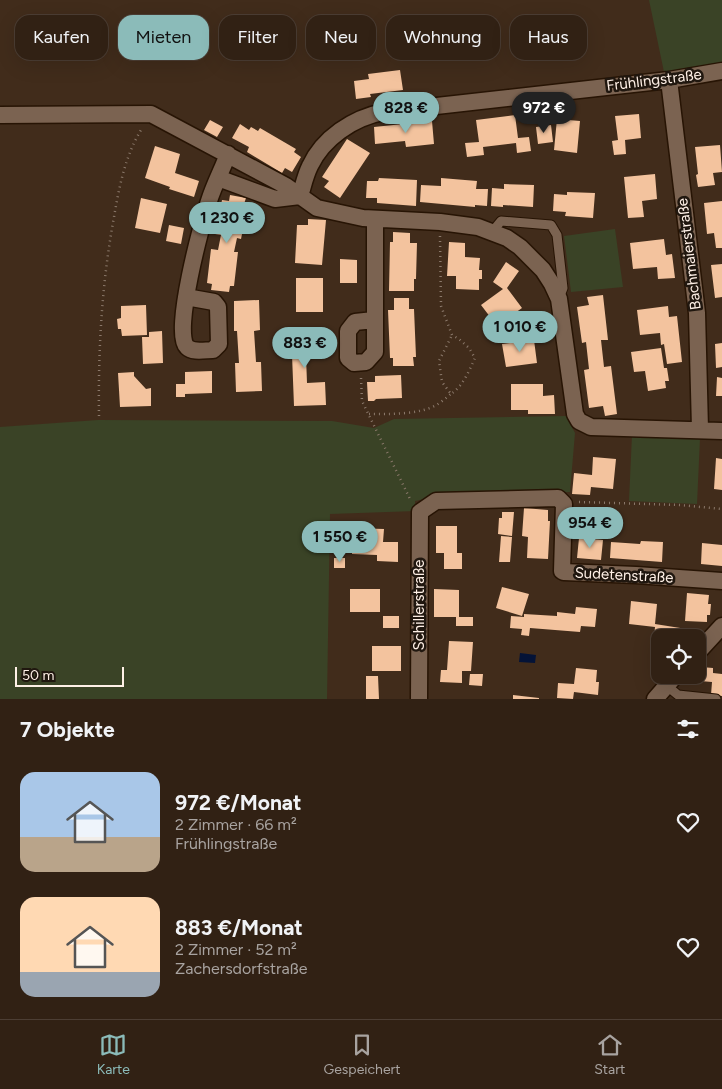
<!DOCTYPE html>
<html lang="de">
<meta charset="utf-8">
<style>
body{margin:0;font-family:Figtree,sans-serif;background:#39291d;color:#f1f3f6;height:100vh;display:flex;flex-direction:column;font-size:19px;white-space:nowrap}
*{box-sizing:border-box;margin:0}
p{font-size:16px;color:#a8a3a0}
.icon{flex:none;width:28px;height:28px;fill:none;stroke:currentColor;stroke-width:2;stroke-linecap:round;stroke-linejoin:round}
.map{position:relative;height:699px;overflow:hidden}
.details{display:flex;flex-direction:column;background:#312114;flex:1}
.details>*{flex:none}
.guide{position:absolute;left:15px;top:15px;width:692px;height:45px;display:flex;gap:10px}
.buttons{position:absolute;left:651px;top:629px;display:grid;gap:10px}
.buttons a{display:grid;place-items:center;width:55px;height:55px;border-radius:10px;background:#312114;box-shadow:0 5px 20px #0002,0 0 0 1px #4c3e34;font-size:25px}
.scale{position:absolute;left:15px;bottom:12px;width:109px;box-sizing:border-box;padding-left:5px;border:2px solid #fef0e6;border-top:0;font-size:14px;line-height:18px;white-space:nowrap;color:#fef0e6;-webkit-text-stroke:4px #20170f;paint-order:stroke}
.price{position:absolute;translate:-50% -42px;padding:0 11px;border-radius:18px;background:#8bbbb9;color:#111;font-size:16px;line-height:32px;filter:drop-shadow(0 1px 2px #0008)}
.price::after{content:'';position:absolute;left:50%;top:30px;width:15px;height:11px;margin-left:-8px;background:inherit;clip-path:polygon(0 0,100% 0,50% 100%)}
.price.on{background:#222;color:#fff}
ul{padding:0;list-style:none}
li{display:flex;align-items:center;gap:15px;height:125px;padding:0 20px}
li span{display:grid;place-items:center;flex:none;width:140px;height:100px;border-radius:15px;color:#555}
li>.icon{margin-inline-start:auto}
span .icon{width:60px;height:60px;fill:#fffc;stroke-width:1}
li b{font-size:21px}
h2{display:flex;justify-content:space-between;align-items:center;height:60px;padding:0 20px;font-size:21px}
.chip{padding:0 18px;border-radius:15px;background:#312114;box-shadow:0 5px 20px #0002,0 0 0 1px #4c3e34;font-size:18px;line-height:45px}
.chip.on{background:#8bbbb9;color:#111}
.dock{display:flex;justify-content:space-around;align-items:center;height:70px;border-top:1px solid #4c3e34;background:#312114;font-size:14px;color:#a8a3a0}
.dock a{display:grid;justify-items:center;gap:2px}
.dock .on{color:#8bbbb9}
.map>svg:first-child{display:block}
.green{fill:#3a4326}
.water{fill:#041337}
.building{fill:#f3c39e}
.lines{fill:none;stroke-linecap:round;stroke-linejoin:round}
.lane-casing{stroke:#271404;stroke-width:11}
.street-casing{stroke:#271404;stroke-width:19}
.path{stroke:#8b796b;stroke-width:2.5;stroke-dasharray:1 4;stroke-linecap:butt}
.lane{stroke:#7b6351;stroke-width:9}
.street{stroke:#7b6351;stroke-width:16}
.labels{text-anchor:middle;stroke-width:5;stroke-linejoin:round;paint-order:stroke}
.street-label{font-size:15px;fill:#fef0e6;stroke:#20170f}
</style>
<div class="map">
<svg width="722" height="699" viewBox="0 0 722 699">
<rect width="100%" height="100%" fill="#412c1b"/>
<path class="green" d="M649,0H722V64L664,72Z
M615,229L623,287L571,292L564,236Z
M566,416L575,433L570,492L439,496L415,501L416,511L330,514L327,699H0V427L98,420L332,421L374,428L394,419Z
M632,435L700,438L697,504L629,501Z"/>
<path class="water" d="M520,653L536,655L535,663L519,662Z"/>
<path class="building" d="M400,70L403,90L370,94L371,97L356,99L354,81L369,79L368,74Z
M639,114L641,138L625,140L626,154L614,155L612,141L618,140L615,116Z
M515,115L518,138L529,137L531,151L517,153L516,143L483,147L484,155L467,157L465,143L479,142L476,120Z
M557,119L580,121L577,153L554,150Z
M210,120L223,127L217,137L204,130Z
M432,121L434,144L406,147L405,141L375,144L374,127Z
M240,124L249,130L251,127L258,131L260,128L296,149L294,152L301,157L292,172L285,168L282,173L247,152L249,147L232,138Z
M551,125L553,142L538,144L536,127Z
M347,139L370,153L340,198L324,187L329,181L322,177Z
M720,145L722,172L713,173L715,185L698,187L696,175L698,174L695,147Z
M155,146L180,154L175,173L199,181L194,197L169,189L170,187L145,178Z
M655,174L657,199L642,201L644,217L628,218L624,177Z
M379,178L417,180L416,206L377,203V198H366L367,181H378Z
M441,178L477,181L476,189H488L487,206L475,205V207L420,202L421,185L441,186Z
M504,184L534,185L533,207L503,205V207L491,206L492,188L504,189Z
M567,192L595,193L593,218L565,216L566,212L553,211L554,194L567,195Z
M230,195L246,198L244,204L248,205L241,239L237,238L234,252H238L234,286H230L229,292L211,290L212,284L207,283L211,249L218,250L221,235L215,234L222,200L229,201Z
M141,198L167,204L160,233L135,228Z
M722,201V248H716L714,233L707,234L704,203Z
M308,219L326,220L322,265L295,263L297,225H308Z
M169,225L184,228L181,244L166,241Z
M393,232L410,233V243H417L416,279H414V291H389L390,242H393Z
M664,239L666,255L672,254L675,278L658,279L657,267L633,269L630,243Z
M449,242L465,243V257L480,258L479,270H482V279H479V290L456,289V276H447Z
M340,259L357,260V283H340Z
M506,262L519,271L507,288L522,308L497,326L481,305L503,289L493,282Z
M722,264V297L715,298L711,265Z
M296,278H323V312H296Z
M603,295L608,340H601L604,367L611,366L617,414L605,416L603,406L589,408L584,370L589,369L586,342L582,343L577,307L589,305L587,297Z
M394,298H409V309H414L416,357H413L414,366H393V358H390L388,310H394Z
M259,300L260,330L254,331L256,362H261L262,391L236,392L235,363H239L237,331H234V301Z
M146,305L147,335L122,336L121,329H118L117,319L121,318V306Z
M668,306L669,317L677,316L682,362L667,364L664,344L661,345L660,333L640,335L637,310Z
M544,320L546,335L530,337L528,323Z
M316,328L317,356H306L307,383L325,382L326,405L294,406L291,329Z
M162,331L163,363L143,364L142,337H149V332Z
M534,340L537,363L506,367L502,344Z
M722,343V367L716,368L715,344Z
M661,348L664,368H667L669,381H665L666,388L648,391L645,371L634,372L631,352Z
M212,371V393L185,394V397H176V384H185V372Z
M134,372V376L146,389L151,388V406L120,407L118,373Z
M401,375L402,398L376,399L374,401H368L367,382H375V376Z
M717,377L722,378V396H716Z
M511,384H543V396L554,395L555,414H528V410H511Z
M593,457L616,459L613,489L591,487L590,495L572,494L574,473L592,475Z
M716,458L722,459V490L714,489Z
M524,508L548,510V521H550L548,559L527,558L528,537L522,536Z
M502,512H514L512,536L498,534L499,518H502Z
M436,526H457V553H462V569H444V553H436Z
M352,528L384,529L383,542H398V562L377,561V555L352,554Z
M501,536L512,537L510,562H499Z
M579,538L603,540L601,560L577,558Z
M641,541L663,542L662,562L610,558L611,542L640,544Z
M702,543L722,545V566L701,564Z
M334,558H345V568H334Z
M502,587L529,594L522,616L496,608Z
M350,589H380V612H350Z
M434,589L459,590V617H473V626H456V617H434Z
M687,593L709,595L708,604H711L710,615H707V622L685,621Z
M631,601L657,604L655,624L693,630L692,638H654L655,627L629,624Z
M576,607L597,609L595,627L581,626L580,632L530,628L529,636L521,635L522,629L510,628L511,616L524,617V614L557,616V612L575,614Z
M383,616H399V628H383Z
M449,641L473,642L471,671H462V683L440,682L441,670H447Z
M372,646H401V671H372Z
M701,667L713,668V673L722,674V696L711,695L712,682L700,681Z
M576,668L597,670L596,682H599L598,695L574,692L573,699L557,698L558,683L574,684Z
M470,674H483L482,686L469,685Z
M366,676H378L379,699H366Z
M513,695L539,698V699H513Z"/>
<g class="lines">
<defs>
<path id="lane" d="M492,232L501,221L551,225L557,235L563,288L559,298
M667,686L678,695L716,699"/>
<path id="street" d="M669,80L697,313L700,429
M0,115L151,114L286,186L317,208L363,218L440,222L478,227L507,238L520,247L543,270L552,284L559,299L575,414L579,421L591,427L722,431
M218,178L275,199L300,196C303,187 305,176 310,166C323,138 353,118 383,112L669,80L722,71
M186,297L214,302L218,307L219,344L213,350C205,350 193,353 187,347C172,333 202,222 209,201C214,185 222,170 228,154
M374,320L355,322L348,331V358L354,363L366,362L375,352V219
M698,652L722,626
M419,699L420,512L436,501L558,498L564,504L562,571L564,572L636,575L722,581
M655,699L676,675"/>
</defs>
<use href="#lane" class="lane-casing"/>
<use href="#street" class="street-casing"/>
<path class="path" d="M440,236L441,306L452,335L459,339L469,348L475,358C469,371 463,386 451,394L442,382L439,361L452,335
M361,378L362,401L411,501
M369,414C389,414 421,415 438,404C443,401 447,397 451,394
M99,416C98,349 102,282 114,217C119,188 125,156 141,130
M579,502L680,505L722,509"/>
<use href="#lane" class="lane"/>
<use href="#street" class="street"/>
</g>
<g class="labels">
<g class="street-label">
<text transform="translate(654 80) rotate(-7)" y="5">Frühlingstraße</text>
<text transform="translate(689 254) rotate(-97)" y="5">Bachmaierstraße</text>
<text transform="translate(624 575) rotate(3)" y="5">Sudetenstraße</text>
<text transform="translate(419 605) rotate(-90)" y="5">Schillerstraße</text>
</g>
</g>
</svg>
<div class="buttons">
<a><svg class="icon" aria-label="locate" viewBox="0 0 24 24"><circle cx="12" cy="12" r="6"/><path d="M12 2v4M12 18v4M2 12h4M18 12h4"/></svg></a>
</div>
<div class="scale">50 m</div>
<b class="price" style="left:406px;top:134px">828 €</b>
<b class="price on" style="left:544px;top:134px">972 €</b>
<b class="price" style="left:227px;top:244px">1 230 €</b>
<b class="price" style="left:520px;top:353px">1 010 €</b>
<b class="price" style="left:305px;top:369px">883 €</b>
<b class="price" style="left:590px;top:549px">954 €</b>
<b class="price" style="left:340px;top:563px">1 550 €</b>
<div class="guide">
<a class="chip">Kaufen</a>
<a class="chip on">Mieten</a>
<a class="chip">Filter</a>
<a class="chip">Neu</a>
<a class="chip">Wohnung</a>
<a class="chip">Haus</a>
</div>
</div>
<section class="details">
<h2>7 Objekte<svg class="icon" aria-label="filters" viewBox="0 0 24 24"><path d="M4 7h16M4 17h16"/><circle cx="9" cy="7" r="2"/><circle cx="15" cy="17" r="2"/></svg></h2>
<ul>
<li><span style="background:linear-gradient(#a9c7e8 65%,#b9a48a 0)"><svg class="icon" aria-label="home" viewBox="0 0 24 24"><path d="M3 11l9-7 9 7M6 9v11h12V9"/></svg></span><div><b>972 €/Monat</b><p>2 Zimmer · 66 m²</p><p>Frühlingstraße</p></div><svg class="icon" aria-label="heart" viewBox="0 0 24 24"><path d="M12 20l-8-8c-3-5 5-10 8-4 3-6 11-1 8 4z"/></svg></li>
<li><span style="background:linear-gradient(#ffd9b3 75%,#9aa5b1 0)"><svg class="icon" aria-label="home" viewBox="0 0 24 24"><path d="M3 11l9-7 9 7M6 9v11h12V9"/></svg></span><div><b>883 €/Monat</b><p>2 Zimmer · 52 m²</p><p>Zachersdorfstraße</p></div><svg class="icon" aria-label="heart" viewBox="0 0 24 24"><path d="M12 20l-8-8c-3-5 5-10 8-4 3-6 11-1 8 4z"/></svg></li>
</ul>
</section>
<nav class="dock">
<a class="on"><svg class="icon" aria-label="map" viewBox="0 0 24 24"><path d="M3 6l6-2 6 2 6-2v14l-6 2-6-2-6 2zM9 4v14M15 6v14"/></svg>Karte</a>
<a><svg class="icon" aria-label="saved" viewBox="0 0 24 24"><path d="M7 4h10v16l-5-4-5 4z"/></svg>Gespeichert</a>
<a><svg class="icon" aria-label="home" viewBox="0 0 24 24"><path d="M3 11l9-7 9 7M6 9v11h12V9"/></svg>Start</a>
</nav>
